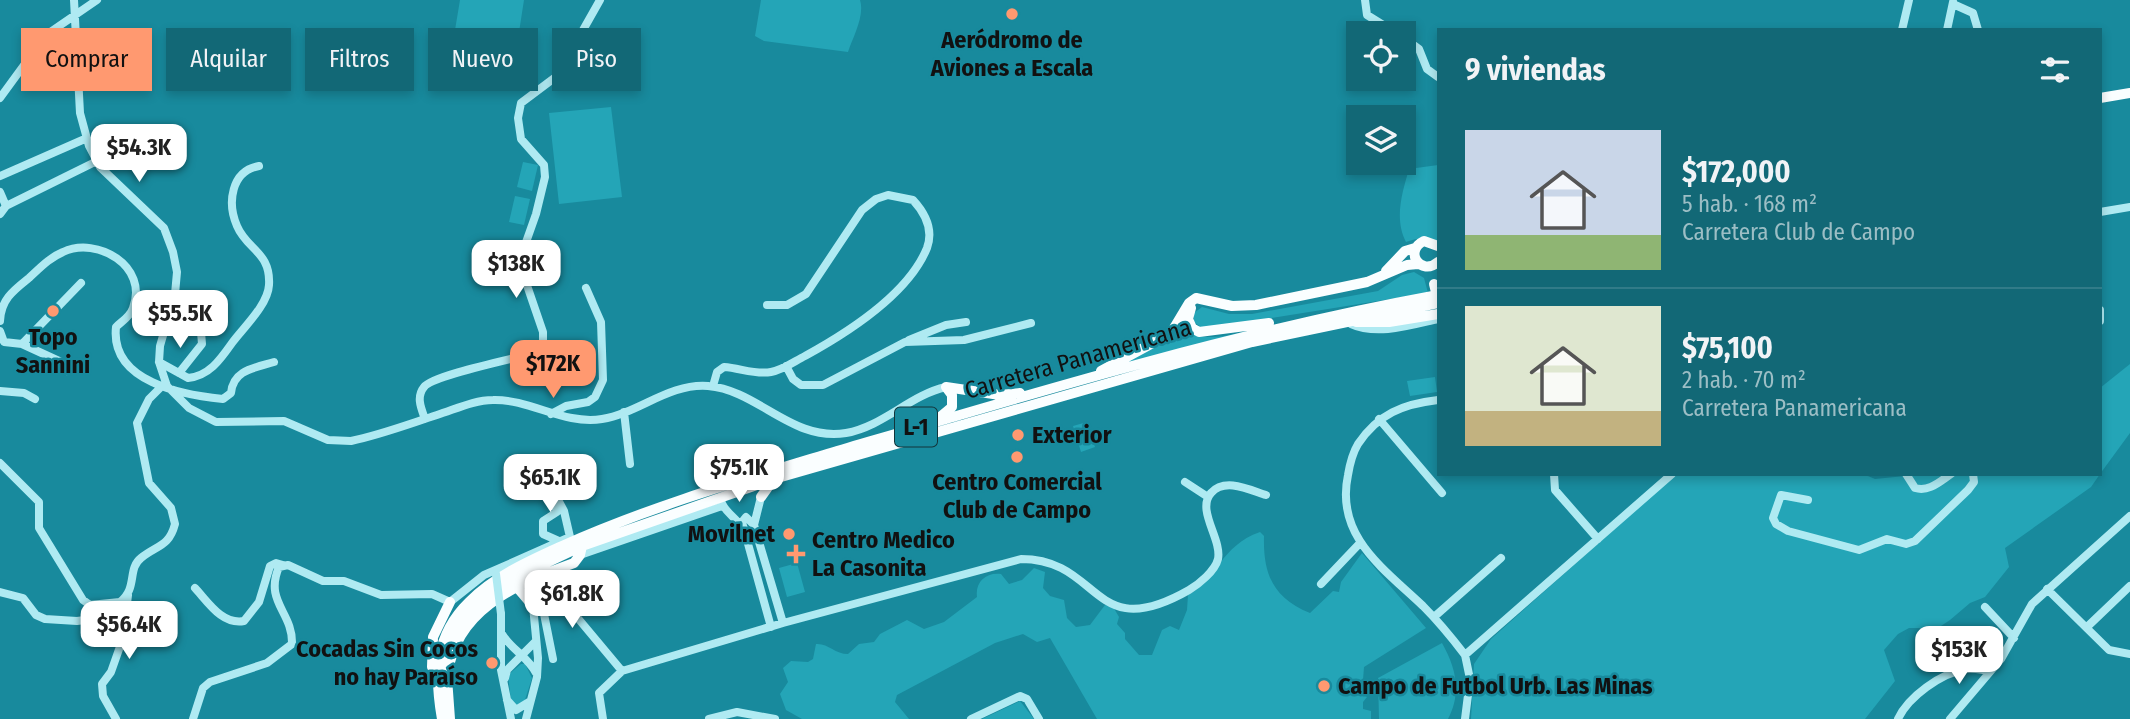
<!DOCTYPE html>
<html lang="es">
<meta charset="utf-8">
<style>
body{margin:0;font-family:"Fira Sans Condensed",sans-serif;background:#1b6e7b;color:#f1f3f6;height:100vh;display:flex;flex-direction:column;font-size:26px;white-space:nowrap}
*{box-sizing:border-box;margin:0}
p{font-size:23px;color:#9cbec5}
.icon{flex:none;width:38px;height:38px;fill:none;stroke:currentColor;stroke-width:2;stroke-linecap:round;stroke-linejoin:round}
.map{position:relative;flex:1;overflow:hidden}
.drawer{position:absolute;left:1437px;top:28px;width:665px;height:448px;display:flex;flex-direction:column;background:#126876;border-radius:0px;box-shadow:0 4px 10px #0003}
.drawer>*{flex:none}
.top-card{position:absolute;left:21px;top:28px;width:665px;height:63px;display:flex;gap:14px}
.tools{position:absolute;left:1346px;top:21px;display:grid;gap:14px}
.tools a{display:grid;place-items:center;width:70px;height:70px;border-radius:0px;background:#126876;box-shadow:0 4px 10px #0003;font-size:35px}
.price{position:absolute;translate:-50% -60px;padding:0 16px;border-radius:14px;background:#fff;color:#222;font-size:23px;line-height:46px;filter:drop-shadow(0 2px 4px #0008)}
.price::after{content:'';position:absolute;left:50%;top:42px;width:21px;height:16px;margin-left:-10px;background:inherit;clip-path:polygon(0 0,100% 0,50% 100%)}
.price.active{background:#ff9970;color:#111}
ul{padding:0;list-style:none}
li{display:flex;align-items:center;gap:21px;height:175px;padding:0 28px}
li+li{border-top:2px solid #317b88}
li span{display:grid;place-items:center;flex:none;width:196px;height:140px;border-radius:0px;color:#555}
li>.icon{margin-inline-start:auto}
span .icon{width:84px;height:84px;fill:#fffc;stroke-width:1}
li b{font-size:30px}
h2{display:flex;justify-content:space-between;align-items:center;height:84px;padding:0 28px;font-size:30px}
.tag{padding:0 24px;border-radius:0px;background:#126876;box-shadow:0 4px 10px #0003;font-size:24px;line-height:63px}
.tag.active{background:#ff9970;color:#111}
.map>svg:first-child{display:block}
.green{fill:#24a5b7}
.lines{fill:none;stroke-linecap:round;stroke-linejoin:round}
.minor{stroke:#afeaf2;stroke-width:8}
.major{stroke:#fafeff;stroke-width:10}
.minor-bridge{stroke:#afeaf2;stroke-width:8}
.major-bridge{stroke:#fafeff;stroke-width:10}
.poi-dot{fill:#ff9970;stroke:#188a9d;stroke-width:2.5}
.labels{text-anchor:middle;stroke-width:5;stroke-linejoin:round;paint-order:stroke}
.shield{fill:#188a9d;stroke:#13353b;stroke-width:2}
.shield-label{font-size:23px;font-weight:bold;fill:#111}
.poi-label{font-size:24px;font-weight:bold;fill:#111;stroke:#188a9d}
.street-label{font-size:24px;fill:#111;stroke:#188a9d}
</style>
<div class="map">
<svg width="2130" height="719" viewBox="0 0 2130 719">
<rect width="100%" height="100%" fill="#188a9d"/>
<path class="green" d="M460,0H524L517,45L464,41L455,30Z
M761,0H860C865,16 853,37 848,52L764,41L755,36Z
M611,107L622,197L559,204L549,113Z
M523,162L538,165L532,191L517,187Z
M1438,165V242C1429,236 1417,238 1406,242C1394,219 1402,193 1409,169Z
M515,196L530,199L524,225L509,222Z
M1414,272L1424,278L1428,293L1210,328H1202L1194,322V313L1202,307L1229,314H1252L1378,291L1402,275Z
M1184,323C1197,348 1234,333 1257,329L1113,369L1173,336Z
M2130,364V433L2100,474V388Z
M1435,377L1437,392L1410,396L1407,381Z
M1087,422L1095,447L1081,452L1073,426Z
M1676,474H1863L1875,479L1905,476L1908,479L1915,474H2100L2091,487L2005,548L2009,567L1985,597L1970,603L1950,620L1938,628H1909L1898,634L1884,650L1895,681L1865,719H1471L1474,664L1491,639Z
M1260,532L1264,536C1263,574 1273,598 1310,613L1333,591L1339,592L1341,582L1362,553L1426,628L1364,667L1362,693L1367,697L1363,702V709L1371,711V719H1097L1050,638L1037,642L1023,634L995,643L897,695L895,702L909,719H802L786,710L780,694L788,682L783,668L791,661L808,662L813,659L816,644C828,643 835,654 848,654L859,644L874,642L880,634L907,620L924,629L944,622L977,597C975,582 986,572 1001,574L1009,584L1022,580L1034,568L1045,572L1043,588L1050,596L1064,600L1067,618L1076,627L1090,625L1105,605H1112L1119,617L1117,624L1125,633V639L1139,655H1152L1162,630L1170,626L1179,630L1187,610L1188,595C1217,580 1220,546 1260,532Z
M797,563L805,592L787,597L779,568Z
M1442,643C1456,668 1462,692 1448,719H1379L1378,678Z
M521,664H525L532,678L524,703L519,707L511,701L508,675Z
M1020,701L1034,719H982Z"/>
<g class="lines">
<path class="minor" d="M74,0L80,113L89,146L100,167L164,228L173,252L177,272L175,294L160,346L159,362L167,386L189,408L216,422L284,421L328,440L351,441C380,435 409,424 437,415C456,409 474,400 493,400C531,399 563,425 602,419C639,413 669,383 708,386C758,390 792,442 846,433C884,426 910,395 946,387
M1365,0L1367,15L1396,33
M1953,4L1973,13L1978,30
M1902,30L1909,0
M1947,30L1953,2
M1404,38L1419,49L1427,69L1438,77
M0,98L46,35L97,0
M0,176L87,138
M0,192L6,206
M2100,212L2130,207
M0,214L6,206L97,161
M2100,310V321
M0,321C1,299 14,290 29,278C40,268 49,258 63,252C97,236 149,266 133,308C130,317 122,321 116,327C110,382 183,395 223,399L231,393C233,370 254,368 274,362
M1351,324C1377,336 1411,325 1438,319
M0,331L4,342L22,344L81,283
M909,340L946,325L966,322
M22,344L59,361L67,371
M159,362L188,378C209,376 220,360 232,343C243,328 268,305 269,285C271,252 247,250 237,226C227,203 231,171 259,166
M786,366L793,379L801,385H823L905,342L964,340L1031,323
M179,373L202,344L201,332
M713,386L717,372L724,367C740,368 755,375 771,372C783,370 795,361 805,356C847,333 908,295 927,248C934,229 925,213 913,200L888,195L876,199L862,210L806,294L787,305H767
M0,391L24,393L35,399
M1438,400C1403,404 1378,414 1358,444C1352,454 1350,463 1348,475C1335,536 1383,568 1423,606C1438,621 1452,638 1465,655L1672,474
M624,412L630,464
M551,414L566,406L588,402L595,397L603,380L601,322L586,288
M425,419C421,408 416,397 424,387C433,375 514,359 535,353L543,344V332L519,262L536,214L545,177L544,165L521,139L518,118L521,103L557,76L600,0
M1379,419L1442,493
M0,463L39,502V528L83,600L90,605L120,602C138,588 127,569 141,558C157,545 169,547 175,524L171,508L149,483L137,423L149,399L163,385
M1554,474L1555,490L1598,539
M1906,474L1915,488C1929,492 1939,482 1951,474
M1185,482L1208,497
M511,493L529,485L552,498L557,512L543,521V534L561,542
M1808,500L1781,495L1773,518L1776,524L1788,531L1859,550L1887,539L1906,544L1915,541L1968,490L1974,482L1973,474
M721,501C725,513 736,517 742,528
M754,525L761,497
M580,555L722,506
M1321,584L1360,543
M195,588C208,602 222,625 244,621L259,602L270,566L276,563L283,565
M2047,589L2109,650L2130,654
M0,592L23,598L36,615L45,619L77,621L124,615
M1985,607L2014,638
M501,614V670L511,719
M1434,617L1501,558
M771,627L742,522L746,517L754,525L783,623
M2087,627L2130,586
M502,634C511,649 528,657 536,673
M1940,643L1954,654L1965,669
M553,659L542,604L544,596L556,592L622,671
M505,678L507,670L536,641
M507,700L516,710L529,702
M116,719L103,696L102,684L111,672L123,638L128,595
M193,719L203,688L210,682L267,663L292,644C293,612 264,602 279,567L288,565L323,581H344L381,595L432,594L450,602L484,575L570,537L564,511L549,483
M526,719L537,677L538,658L533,606
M603,719L599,693L622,671L783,623L1021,559C1102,559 1091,646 1189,590C1199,584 1215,571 1218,559C1222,539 1196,510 1211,493C1225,477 1250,490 1266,495
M709,719L737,712L775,719
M971,719L1020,696L1027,699L1039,719
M1465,719L1470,679L1465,655
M1898,719C1908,697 1941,673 1966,669C1973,668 1982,670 1989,671
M1950,719L2001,659L2032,604L2130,516"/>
<path class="major" d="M2100,98L2130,93
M1438,246L1424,241C1403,251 1421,277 1438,262
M1386,271L1405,251L1415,248
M1191,308L1188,319L1192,328L1199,332L1269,323
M1356,322H1389L1438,314
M1101,371L1171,333L1189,303L1196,298L1232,306L1256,305L1367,282L1407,265L1418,264
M946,387L1000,395L1020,393
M940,417L952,407V395L946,387
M761,497L773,480
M516,586L533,606
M533,606L539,588L552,575
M450,662C464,604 525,581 574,563L580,555L582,546
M432,667L433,637L450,602
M442,719C434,674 435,635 469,602C495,576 529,561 562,546C647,508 735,482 824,455C1027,395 1230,333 1438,295
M450,719L446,664L448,647L461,625L481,602L510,580L582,546L774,479L1252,342L1438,303"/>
<path class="minor-bridge" d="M496,574L501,614"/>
<path class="major-bridge" d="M1434,284L1438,300"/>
</g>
<g class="poi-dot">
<circle cx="1012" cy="14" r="7"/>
<circle cx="53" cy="311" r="7"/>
<circle cx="1018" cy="435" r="7"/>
<circle cx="1017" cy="457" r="7"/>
<circle cx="789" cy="534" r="7"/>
<path d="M792.5 543.5h7v7h7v7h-7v7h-7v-7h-7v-7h7z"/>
<circle cx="492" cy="663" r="7"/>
<circle cx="1324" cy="686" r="7"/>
</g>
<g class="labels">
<rect class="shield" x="895" y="407.5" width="42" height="39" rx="5"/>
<g class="shield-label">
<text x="916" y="435">L-1</text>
</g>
<g class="poi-label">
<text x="1012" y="48">Aeródromo de<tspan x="1012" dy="28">Aviones a Escala</tspan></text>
<text x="53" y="345">Topo<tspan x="53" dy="28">Sannini</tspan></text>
<text x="1032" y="443" text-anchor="start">Exterior</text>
<text x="1017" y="490">Centro Comercial<tspan x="1017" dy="28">Club de Campo</tspan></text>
<text x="775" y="542" text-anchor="end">Movilnet</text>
<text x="812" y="548" text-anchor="start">Centro Medico<tspan x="812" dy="28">La Casonita</tspan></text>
<text x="478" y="657" text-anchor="end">Cocadas Sin Cocos<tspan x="478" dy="28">no hay Paraíso</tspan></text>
<text x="1338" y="694" text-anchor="start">Campo de Futbol Urb. Las Minas</text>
</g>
<g class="street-label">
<text transform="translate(1078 359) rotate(-16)" y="8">Carretera Panamericana</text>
</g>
</g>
</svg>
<div class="tools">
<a><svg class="icon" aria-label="locate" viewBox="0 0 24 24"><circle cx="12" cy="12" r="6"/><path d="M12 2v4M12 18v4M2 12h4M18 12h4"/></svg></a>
<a><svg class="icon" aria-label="layers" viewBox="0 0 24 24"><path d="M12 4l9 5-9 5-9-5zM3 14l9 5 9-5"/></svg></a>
</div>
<b class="price" style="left:139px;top:184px">$54.3K</b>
<b class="price" style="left:516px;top:300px">$138K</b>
<b class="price" style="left:180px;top:350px">$55.5K</b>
<b class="price active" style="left:553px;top:400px">$172K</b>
<b class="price" style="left:739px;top:504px">$75.1K</b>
<b class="price" style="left:550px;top:514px">$65.1K</b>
<b class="price" style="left:572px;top:630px">$61.8K</b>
<b class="price" style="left:129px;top:661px">$56.4K</b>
<b class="price" style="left:1959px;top:686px">$153K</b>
<div class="top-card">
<a class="tag active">Comprar</a>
<a class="tag">Alquilar</a>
<a class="tag">Filtros</a>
<a class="tag">Nuevo</a>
<a class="tag">Piso</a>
</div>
<section class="drawer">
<h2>9 viviendas<svg class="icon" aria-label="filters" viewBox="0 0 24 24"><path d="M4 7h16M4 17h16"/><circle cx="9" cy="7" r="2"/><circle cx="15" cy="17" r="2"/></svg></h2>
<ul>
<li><span style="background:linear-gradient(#c9d6e8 75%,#8fb573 0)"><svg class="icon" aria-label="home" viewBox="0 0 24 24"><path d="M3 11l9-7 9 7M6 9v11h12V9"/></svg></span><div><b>$172,000</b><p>5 hab. · 168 m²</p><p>Carretera Club de Campo</p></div></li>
<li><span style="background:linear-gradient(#dfe7d0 75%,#c2b280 0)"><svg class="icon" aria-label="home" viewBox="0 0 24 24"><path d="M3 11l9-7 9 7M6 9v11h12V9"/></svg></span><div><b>$75,100</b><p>2 hab. · 70 m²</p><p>Carretera Panamericana</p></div></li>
</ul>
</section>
</div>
